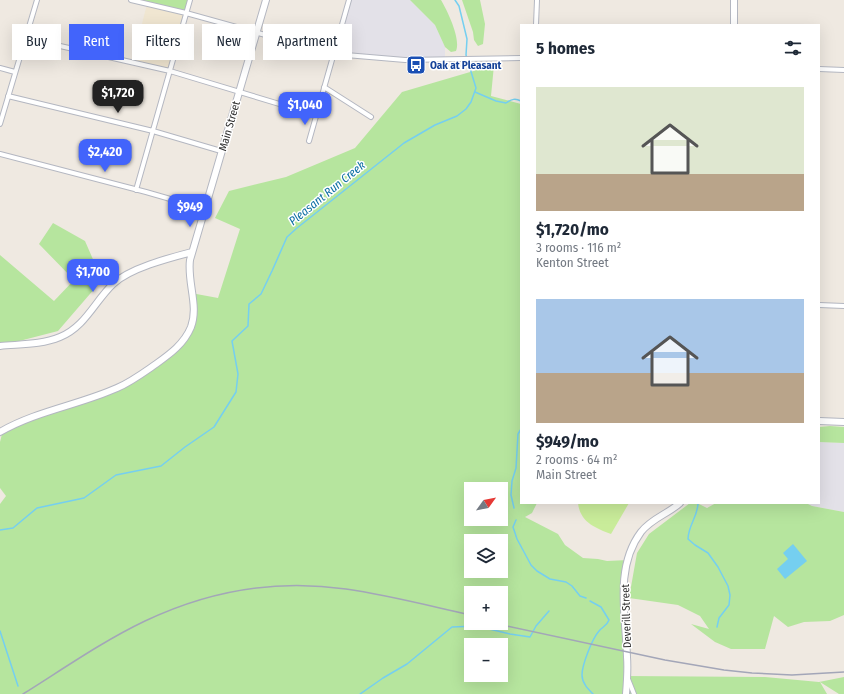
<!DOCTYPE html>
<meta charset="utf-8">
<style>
body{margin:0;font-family:"Fira Sans Condensed",sans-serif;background:#f2f2f3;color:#1f2937;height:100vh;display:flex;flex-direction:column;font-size:15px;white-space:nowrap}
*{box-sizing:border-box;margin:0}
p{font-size:13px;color:#747a83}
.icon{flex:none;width:22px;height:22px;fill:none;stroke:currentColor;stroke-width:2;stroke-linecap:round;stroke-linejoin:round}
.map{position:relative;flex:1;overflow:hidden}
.side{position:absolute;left:520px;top:24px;width:300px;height:480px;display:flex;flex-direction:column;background:#fff;border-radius:0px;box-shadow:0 4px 16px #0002}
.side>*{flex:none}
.hud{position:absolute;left:12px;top:24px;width:380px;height:36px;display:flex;gap:8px}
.needle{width:26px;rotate:57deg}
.tools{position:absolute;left:464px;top:482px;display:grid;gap:8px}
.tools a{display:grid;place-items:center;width:44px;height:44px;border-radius:0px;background:#fff;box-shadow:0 4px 16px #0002;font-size:20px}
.price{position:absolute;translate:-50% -34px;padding:0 9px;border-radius:8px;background:#4264fb;color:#fff;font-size:13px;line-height:26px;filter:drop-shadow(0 1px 2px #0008)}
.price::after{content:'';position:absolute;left:50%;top:24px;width:12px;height:9px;margin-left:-6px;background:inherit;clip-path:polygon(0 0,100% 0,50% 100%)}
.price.on{background:#222;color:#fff}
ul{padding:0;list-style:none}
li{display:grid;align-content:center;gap:8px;height:212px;padding:0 16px}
li span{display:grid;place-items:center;height:124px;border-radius:0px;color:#555}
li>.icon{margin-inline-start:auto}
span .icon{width:72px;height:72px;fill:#fffc;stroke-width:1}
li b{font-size:17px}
h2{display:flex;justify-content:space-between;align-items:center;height:48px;padding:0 16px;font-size:17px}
.pill{padding:0 14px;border-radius:0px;background:#fff;box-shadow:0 4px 16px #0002;font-size:14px;line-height:36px}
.pill.on{background:#4264fb;color:#fff}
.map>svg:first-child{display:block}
.industrial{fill:#e3e1e8}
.education{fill:#f0e6d1}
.green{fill:#b6e59e;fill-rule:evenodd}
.pitch{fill:#c9ec9a}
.water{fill:#75cff0}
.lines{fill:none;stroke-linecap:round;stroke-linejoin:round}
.stream{stroke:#75cff0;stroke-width:1.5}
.street-casing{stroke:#b4b7c1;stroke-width:6}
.secondary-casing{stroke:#b4b7c1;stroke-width:8}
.street{stroke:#fff;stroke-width:4}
.secondary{stroke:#fff;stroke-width:6}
.rail{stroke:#a3a6b8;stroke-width:1.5}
.labels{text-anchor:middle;stroke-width:3;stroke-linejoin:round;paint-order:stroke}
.transit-label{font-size:11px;font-weight:bold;fill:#164399;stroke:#fff;text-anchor:start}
.street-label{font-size:11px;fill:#2e2e2e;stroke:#fff}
.water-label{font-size:12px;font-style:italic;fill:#0d6fa3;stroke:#fff}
</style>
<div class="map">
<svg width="844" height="694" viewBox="0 0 844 694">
<rect width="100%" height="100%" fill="#efe9e1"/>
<path class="industrial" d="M349,0H410L435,25L445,47V60H429L334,54Z
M819,442L844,443V512L812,506L806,503H819Z"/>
<path class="education" d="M147,4L186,13L170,71L132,63Z"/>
<path class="green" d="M131,0H190L186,13Z
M410,0H441C448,12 461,39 456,51L451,52L445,47L435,25Z
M462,0H480L485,24L483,44L478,46L474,40L473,32Z
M494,65L491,96L521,104V503H537L532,513L525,517L558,534L565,545L583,558L598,559L607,561L628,560L625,569L627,676L765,677L819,682L844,677V694H839L820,682L827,694H0V504L6,496L0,488V442L3,430L118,388L142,373L185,338L193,317L191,293L218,298L240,229L215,218L229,191L286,177L355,148L402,92ZM471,489H501V519H471ZM471,541H501V571H471ZM471,593H501V623H471ZM471,645H501V675H471Z
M53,223L85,241L102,280L58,331L0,346V255L54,301L74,280L39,244Z
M830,426L844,427V443L819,442V427Z
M690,503H697L707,508L716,503H806L812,506L844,512V615L830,621L804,622L788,627L774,616L765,649H731L715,642L691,624L709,629L700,616L678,605L629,598L637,553L649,534Z"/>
<path class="pitch" d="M578,503H629L611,534C595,528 580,522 578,503Z"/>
<path class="water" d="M793,544L807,561L785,579L777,569L788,559L783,553Z"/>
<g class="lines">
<path class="stream" d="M475,92L496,101L506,103C512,99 515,98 521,101
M698,503C698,516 688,526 688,539L695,545L708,553L718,567L728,586L730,595L729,605L719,618L717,627
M514,508L511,495L512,481L516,468L518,434L521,429
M516,520L513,527L517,539L531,565L537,571L550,579L566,582L572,586L580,596L586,598
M0,530L13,528L37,508L84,498L116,475L161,466L185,447L214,427L236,392L238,374L232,341L248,326L249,304L261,294L272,271L287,237L297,228L404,143L435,125L457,116L466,109L471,102L476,88L466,55L467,39L459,6L455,0
M590,601L601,607L609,620C607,626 602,627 599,631C592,639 582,665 582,675C582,683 588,689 593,694
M0,631L18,686
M360,694L383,678L407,664L452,627L477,626L510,634L530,637L536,626L549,611"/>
<defs>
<path id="street" d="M131,0L186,13L334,54L405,60L521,58
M536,25L537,0
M25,38L170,71L316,115
M0,68L15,72
M819,69L844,70
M324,87L371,117
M8,96L153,131L221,151
M0,124L37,0
M309,141L349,0
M0,154L146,192L205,209
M136,190L190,0
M819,305L844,306
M628,679L634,694"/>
<path id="secondary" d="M734,25V0
M0,346C20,344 41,345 60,337C85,327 95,301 113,284C130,268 169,258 192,252
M819,421L844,422
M0,432C36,411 79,405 117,388C131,382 143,373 156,364C170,354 184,344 191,327C199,306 187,282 190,260L266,0
M626,694C627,682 628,669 627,657C626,616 614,568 641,532C652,518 668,514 680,503"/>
</defs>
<use href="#street" class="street-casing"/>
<use href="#secondary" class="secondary-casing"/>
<use href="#street" class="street"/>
<use href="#secondary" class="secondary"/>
<path class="rail" d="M493,623L665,660L724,670L752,673L792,675L844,672
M23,694C63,669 103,641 145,621C208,591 277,579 346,589C388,595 430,606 471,615"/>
</g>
<defs>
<symbol id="bus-square" viewBox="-11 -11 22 22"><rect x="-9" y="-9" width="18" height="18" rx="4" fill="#1a4fb4" stroke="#fff"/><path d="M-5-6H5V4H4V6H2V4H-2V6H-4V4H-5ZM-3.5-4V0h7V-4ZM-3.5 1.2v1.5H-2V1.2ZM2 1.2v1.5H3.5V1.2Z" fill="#fff"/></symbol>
</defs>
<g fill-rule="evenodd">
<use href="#bus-square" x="405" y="54" width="22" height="22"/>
</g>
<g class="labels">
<g class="transit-label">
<text x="430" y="69">Oak at Pleasant</text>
</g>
<g class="street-label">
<text transform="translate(229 126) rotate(-74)" y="4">Main Street</text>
<text transform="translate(626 616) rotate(-92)" y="4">Deverill Street</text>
</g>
<g class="water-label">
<text transform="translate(327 193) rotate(-39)" y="4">Pleasant Run Creek</text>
</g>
</g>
</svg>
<div class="tools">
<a><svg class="needle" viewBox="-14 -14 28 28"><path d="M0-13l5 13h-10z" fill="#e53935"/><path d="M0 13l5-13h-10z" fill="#747a83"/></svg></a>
<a><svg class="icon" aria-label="layers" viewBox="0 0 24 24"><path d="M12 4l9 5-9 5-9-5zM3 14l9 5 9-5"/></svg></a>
<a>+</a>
<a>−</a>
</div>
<b class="price on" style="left:118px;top:114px">$1,720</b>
<b class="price" style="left:305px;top:126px">$1,040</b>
<b class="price" style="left:105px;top:173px">$2,420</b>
<b class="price" style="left:190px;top:228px">$949</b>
<b class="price" style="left:93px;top:293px">$1,700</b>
<div class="hud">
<a class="pill">Buy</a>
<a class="pill on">Rent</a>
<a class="pill">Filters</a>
<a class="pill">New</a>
<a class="pill">Apartment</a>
</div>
<section class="side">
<h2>5 homes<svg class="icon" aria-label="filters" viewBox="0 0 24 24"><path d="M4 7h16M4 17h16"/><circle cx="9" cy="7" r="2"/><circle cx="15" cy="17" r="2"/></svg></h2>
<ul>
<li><span style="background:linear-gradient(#dfe7d0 70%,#b9a48a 0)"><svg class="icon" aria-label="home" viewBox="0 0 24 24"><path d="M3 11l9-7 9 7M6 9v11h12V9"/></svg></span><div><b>$1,720/mo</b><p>3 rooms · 116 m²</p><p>Kenton Street</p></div></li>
<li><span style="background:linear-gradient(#a9c7e8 60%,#b9a48a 0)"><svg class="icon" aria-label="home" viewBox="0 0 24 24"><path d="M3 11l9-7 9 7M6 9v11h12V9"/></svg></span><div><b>$949/mo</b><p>2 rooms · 64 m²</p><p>Main Street</p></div></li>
</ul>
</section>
</div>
